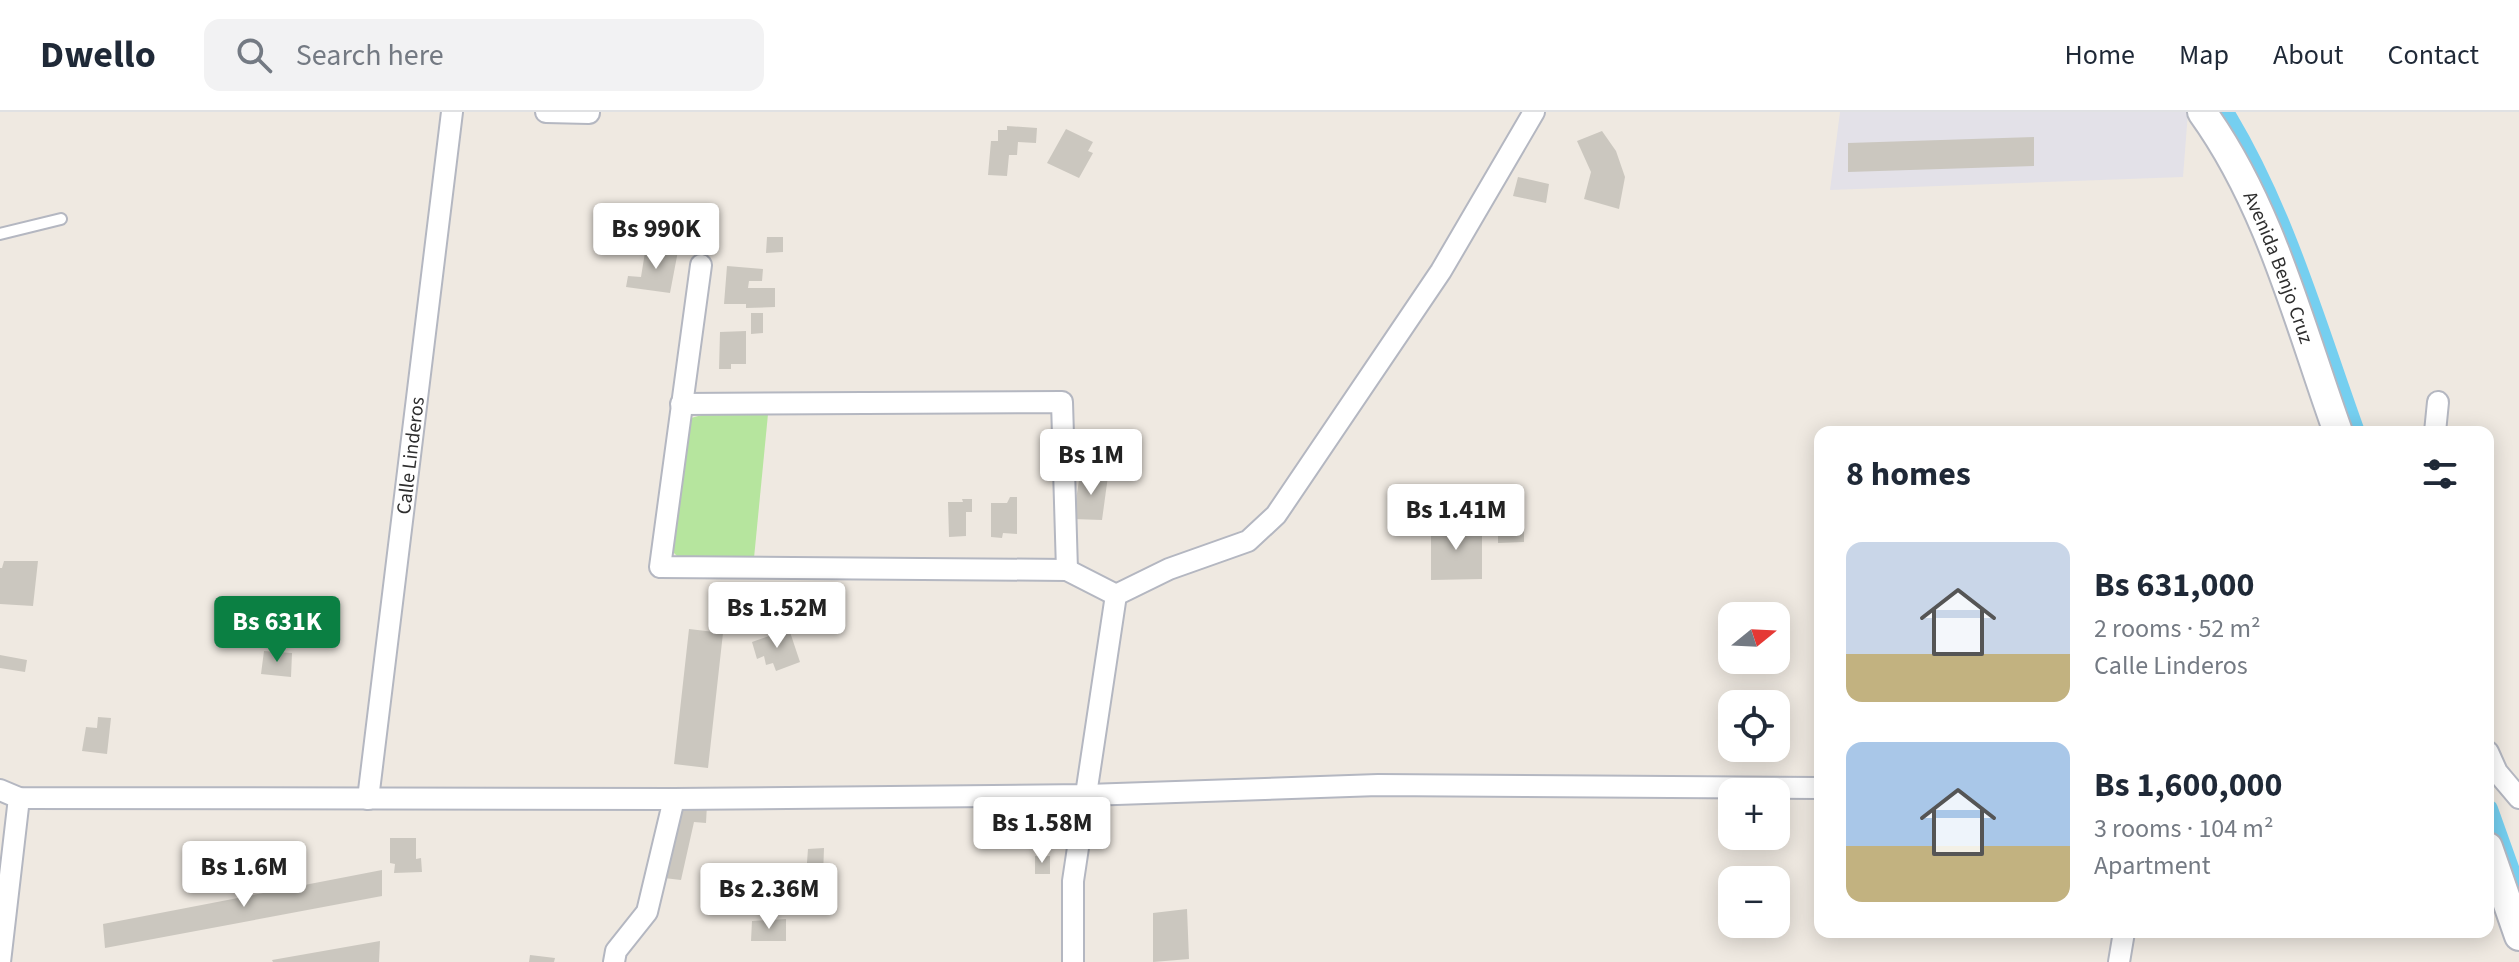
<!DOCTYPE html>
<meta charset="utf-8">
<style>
body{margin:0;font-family:"Source Sans 3",sans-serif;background:#f2f2f3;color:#1f2937;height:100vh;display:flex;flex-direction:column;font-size:30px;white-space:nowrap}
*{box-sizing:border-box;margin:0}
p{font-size:26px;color:#747a83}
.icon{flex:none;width:44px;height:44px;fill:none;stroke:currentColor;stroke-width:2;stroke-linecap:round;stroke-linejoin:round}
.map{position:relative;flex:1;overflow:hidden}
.details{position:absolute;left:1814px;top:314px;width:680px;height:512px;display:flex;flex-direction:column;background:#fff;border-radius:16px;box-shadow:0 4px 20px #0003}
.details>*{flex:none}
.needle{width:52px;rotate:72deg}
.fabs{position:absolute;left:1718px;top:490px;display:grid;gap:16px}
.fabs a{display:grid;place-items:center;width:72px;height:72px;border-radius:16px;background:#fff;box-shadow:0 4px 20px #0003;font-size:40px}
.price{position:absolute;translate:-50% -68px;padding:0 18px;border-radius:8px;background:#fff;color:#222;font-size:26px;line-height:52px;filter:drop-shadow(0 2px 4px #0008)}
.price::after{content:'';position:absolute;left:50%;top:48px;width:24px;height:18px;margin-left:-12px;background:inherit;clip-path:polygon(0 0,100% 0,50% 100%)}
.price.selected{background:#0b8043;color:#fff}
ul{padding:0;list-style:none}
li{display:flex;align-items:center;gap:24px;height:200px;padding:0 32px}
li span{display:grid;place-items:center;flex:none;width:224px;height:160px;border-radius:16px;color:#555}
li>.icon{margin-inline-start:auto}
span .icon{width:96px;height:96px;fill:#fffc;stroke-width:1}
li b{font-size:34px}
h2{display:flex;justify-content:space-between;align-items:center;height:96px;padding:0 32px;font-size:34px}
header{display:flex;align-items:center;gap:48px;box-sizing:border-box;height:112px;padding:0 40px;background:#fff;border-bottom:2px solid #e0e1e3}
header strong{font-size:38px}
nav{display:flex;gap:44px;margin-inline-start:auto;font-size:28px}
.search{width:560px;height:72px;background:#f2f2f3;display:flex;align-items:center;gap:20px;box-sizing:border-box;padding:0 28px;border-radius:16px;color:#747a83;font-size:30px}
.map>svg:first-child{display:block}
.industrial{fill:#e3e1e8}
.green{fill:#b6e59e}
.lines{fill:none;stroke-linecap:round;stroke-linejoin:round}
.canal{stroke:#75cff0;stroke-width:18}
.building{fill:#cbc7bf}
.lane-casing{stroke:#b4b7c1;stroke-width:14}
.street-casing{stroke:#b4b7c1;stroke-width:24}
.secondary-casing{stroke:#b4b7c1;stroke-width:32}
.lane{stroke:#fff;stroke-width:10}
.street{stroke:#fff;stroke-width:20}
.secondary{stroke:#fff;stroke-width:28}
.labels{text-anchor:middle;stroke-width:8;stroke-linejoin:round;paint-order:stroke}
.street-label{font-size:20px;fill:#2e2e2e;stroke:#fff}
</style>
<header>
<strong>Dwello</strong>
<div class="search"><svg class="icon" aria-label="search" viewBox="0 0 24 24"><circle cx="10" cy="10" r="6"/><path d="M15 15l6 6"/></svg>Search here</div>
<nav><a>Home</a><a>Map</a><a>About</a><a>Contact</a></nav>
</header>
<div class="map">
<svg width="2519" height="850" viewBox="0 0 2519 850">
<rect width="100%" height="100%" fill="#efe9e1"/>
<path class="industrial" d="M1840,0H2188L2183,65L1830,78Z"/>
<path class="green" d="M768,302L754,446L678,445L671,438L686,316L691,306L702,303Z"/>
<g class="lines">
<path class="canal" d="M2225,0C2285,98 2317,212 2356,320
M2489,697L2519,781"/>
</g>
<path class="building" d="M1007,14L1037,16L1036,31L1018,30L1017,43H1009L1007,64L988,63L991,29H998V18H1007Z
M1066,17L1093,30L1088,39L1093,41L1079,66L1047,51Z
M1602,19L1616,39L1625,65L1619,97L1584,87L1591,60L1577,29Z
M2034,25V54L1848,60V31Z
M1518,65L1549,72L1546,91L1513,84Z
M767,125H783V140L766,141Z
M646,134L678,139L670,181L626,175L628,164L641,165Z
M727,154L763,157L762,169H749L748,176H775V195L746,196V192H724Z
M751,201H763V221L751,222Z
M746,219V252H731V257H719L720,220Z
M1080,362L1108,364L1102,408L1073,407Z
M1010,385H1017V422L1003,421L1002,426L991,425V391H1007Z
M962,387H972V400H966V424L949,425L948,390H963Z
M1498,395H1524V430L1498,431Z
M1482,413V467L1431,468V414Z
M4,449H38L33,494L0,492V456H2Z
M715,477L732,479L728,499L712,497Z
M689,517L723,521L708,656L674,652Z
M789,517L800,550L776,559L773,551L766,553L764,544L757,547L752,530Z
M264,539L292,541L291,565L261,562Z
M0,543L27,548L25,560L0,556Z
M98,605L111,606L107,642L82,639L86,615L97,616Z
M707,692L706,711L694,710L681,768L664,766L679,693Z
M390,726H416V747L421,746L422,760L394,761L395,752L390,751Z
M824,736L823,764H806L808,737Z
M1035,744H1050V762H1035Z
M382,758V784L105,836L103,812Z
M1187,797L1189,847L1153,850V801Z
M786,807V829H751L752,809Z
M380,829L379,850H273L272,848Z
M530,843L555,846L554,850H529Z"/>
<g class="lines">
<defs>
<path id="lane" d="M0,122L61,107"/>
<g id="street">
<path d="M546,0L589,1"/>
<path d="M701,153L660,455L1067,458L1116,483"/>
<path d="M681,292L1062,290L1067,458"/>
<path d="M2435,320L2438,290"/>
<path d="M2488,640L2497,660L2519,686"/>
<path d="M0,678L19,686L674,687L1087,683L1378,673L1820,676"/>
<path id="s1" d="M368,687L452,0"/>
<path d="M0,850L19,686"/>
<path d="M614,850L616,839L647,800L674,687"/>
<path d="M1073,850V769L1116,483L1169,457L1248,429L1276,403L1441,159L1534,0"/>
<path d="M2119,850L2124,820"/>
</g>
<g id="secondary">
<path id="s2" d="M2202,0C2270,94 2299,212 2338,320"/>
<path d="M2488,735L2519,824"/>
</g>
</defs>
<use href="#lane" class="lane-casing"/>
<use href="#street" class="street-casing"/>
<use href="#secondary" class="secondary-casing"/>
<use href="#lane" class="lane"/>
<use href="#street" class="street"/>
<use href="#secondary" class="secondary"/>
</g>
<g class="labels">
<g class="street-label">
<text dy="7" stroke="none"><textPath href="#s2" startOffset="174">Avenida Benjo Cruz</textPath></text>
<text dy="7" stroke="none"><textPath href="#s1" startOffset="346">Calle Linderos</textPath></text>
</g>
</g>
</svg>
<div class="fabs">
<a><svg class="needle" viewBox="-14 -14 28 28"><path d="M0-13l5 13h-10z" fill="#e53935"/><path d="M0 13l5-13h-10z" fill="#747a83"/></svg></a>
<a><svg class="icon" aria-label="locate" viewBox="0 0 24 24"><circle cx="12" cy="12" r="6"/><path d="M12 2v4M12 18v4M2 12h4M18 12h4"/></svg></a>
<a>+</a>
<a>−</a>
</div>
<b class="price" style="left:656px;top:159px">Bs 990K</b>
<b class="price" style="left:1091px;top:385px">Bs 1M</b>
<b class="price" style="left:1456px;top:440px">Bs 1.41M</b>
<b class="price" style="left:777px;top:538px">Bs 1.52M</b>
<b class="price selected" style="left:277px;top:552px">Bs 631K</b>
<b class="price" style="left:1042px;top:753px">Bs 1.58M</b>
<b class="price" style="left:244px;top:797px">Bs 1.6M</b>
<b class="price" style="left:769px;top:819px">Bs 2.36M</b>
<section class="details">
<h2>8 homes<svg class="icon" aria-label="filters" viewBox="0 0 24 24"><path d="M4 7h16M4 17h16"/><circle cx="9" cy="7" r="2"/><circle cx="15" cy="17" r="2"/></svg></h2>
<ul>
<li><span style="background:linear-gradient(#c9d6e8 70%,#c2b280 0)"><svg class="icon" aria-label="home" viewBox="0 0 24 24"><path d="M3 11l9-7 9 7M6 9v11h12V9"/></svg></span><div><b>Bs 631,000</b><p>2 rooms · 52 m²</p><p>Calle Linderos</p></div></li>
<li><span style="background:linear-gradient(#a9c7e8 65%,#c2b280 0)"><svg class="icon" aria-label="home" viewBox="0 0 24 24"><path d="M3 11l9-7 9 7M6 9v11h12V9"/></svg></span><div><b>Bs 1,600,000</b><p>3 rooms · 104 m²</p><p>Apartment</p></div></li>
</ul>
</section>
</div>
